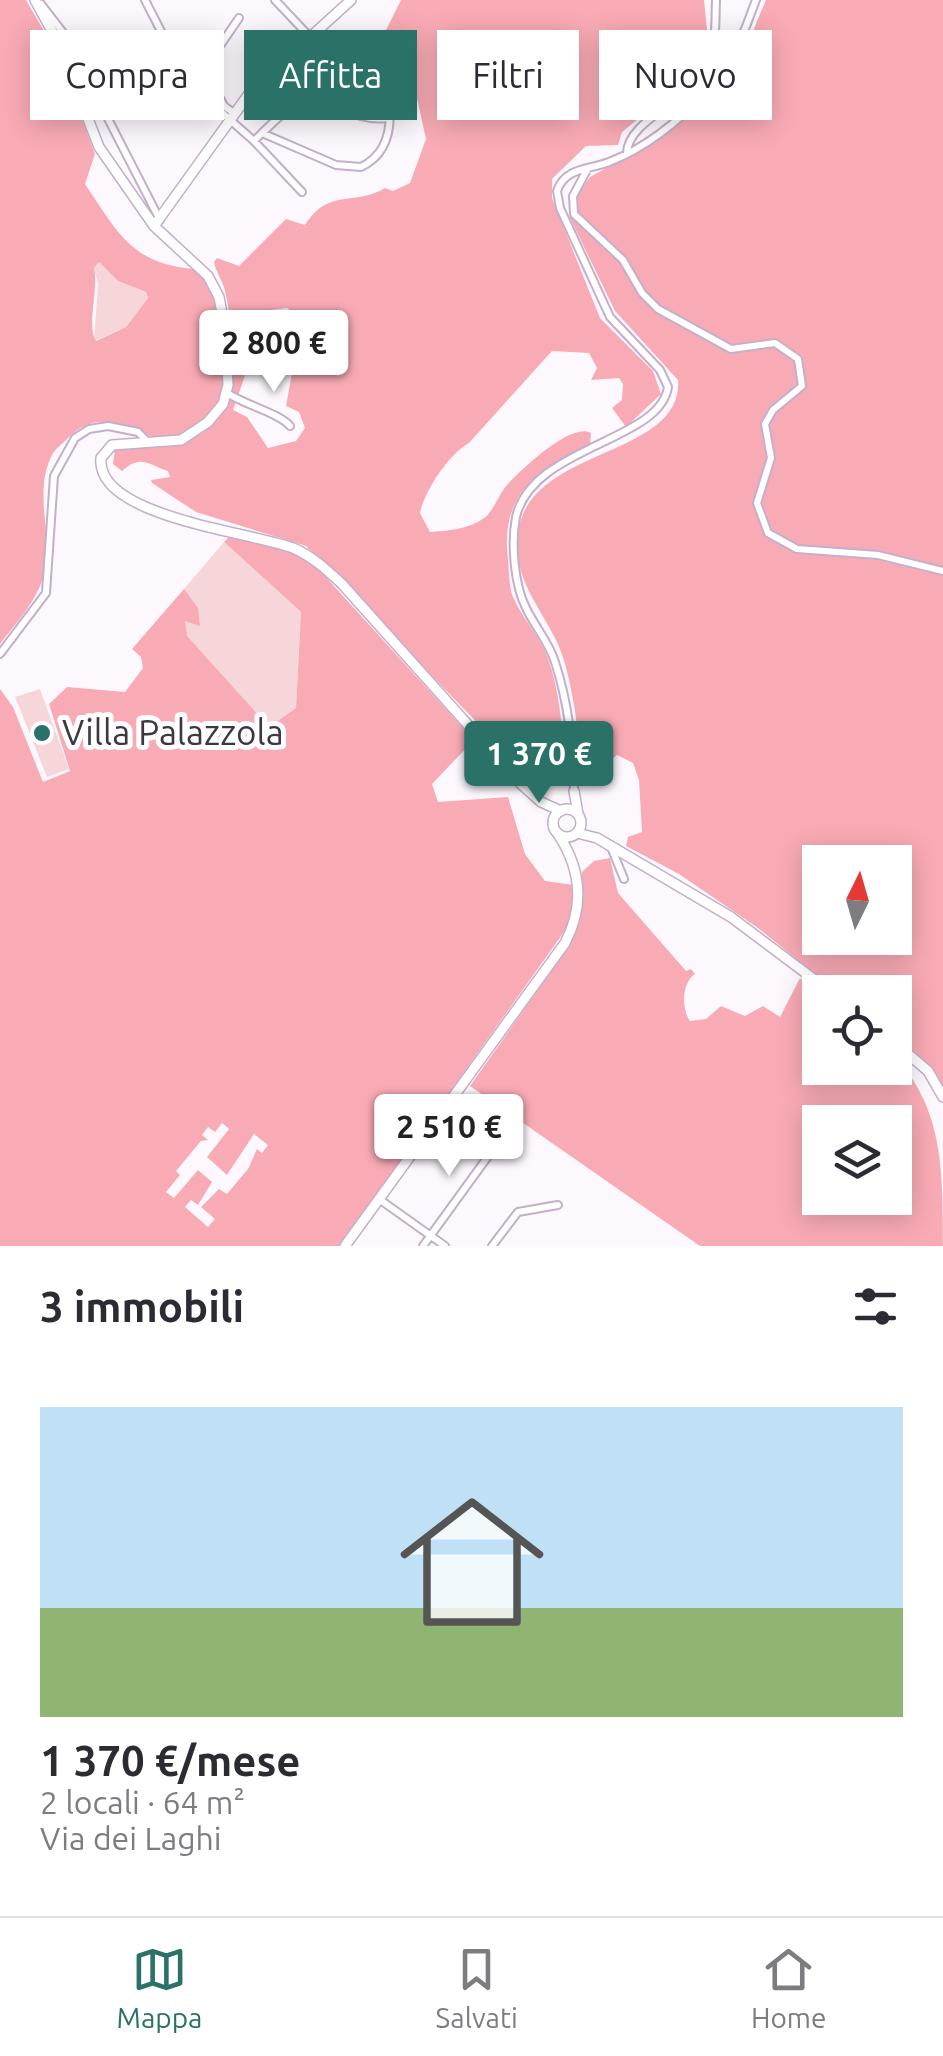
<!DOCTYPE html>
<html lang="it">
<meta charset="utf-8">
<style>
body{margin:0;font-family:Ubuntu,sans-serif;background:#f7f7f7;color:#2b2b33;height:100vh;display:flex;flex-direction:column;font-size:38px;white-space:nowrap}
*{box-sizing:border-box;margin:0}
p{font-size:32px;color:#7c7c81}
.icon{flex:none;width:55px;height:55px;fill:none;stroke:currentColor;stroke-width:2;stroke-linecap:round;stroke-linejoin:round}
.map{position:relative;height:1246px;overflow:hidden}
.side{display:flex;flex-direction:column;background:#fff;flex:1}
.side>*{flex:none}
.banner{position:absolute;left:30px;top:30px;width:885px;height:90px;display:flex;gap:20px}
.needle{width:65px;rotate:5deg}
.fabs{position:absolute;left:802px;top:845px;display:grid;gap:20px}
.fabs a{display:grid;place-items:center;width:110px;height:110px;border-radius:0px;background:#fff;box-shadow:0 5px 25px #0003;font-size:50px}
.price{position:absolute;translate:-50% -85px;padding:0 22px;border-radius:10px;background:#fff;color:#222;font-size:32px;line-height:65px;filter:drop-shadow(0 2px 5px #0008)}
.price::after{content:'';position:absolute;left:50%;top:60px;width:30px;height:22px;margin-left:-15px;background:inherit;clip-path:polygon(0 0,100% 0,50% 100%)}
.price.active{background:#2a7168;color:#fff}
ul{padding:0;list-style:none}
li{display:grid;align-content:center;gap:20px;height:530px;padding:0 40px}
li span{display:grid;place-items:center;height:310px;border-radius:0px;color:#555}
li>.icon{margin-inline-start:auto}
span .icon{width:180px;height:180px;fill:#fffc;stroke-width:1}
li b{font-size:42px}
h2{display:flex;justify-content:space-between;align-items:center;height:120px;padding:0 40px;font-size:42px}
.pill{padding:0 35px;border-radius:0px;background:#fff;box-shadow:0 5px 25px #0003;font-size:35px;line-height:90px}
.pill.active{background:#2a7168;color:#fff}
.menu{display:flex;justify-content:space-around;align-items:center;height:140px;border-top:2px solid #e1e1e2;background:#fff;font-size:28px;color:#7c7c81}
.menu a{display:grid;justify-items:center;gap:5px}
.menu .active{color:#2a7168}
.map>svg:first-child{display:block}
.green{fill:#f7d6da}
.forest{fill:#f9abb5;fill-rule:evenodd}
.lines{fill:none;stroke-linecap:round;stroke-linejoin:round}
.street-casing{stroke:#c3afcb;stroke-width:10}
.secondary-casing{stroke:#c3afcb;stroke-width:12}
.street{stroke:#fff;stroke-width:6}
.secondary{stroke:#fff;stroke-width:9}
.poi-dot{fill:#2a7168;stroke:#fff;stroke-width:4}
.labels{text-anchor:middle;stroke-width:10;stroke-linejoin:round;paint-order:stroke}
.poi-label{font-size:35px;fill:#3f3642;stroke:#fff;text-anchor:start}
</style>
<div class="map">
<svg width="943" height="1246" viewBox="0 0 943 1246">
<rect width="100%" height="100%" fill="#fdf8fe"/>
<path class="green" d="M99,262L118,281L146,292L148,298L126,327L94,341L98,284L94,268Z
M224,542L301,612L296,708L269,727L186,636L185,620L199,625L184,589Z
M40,689L69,769L47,777L15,697Z"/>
<path class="forest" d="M0,0H26L58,55L95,154L85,184C118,233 133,266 198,269C229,309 246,416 182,436C140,450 109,397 68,438C63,443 55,449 52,455C35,488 49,525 47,560C44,593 20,618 0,644ZM99,262L118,281L146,292L148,298L126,327L96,341C86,326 99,291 94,268Z
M401,0H704L708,40L702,61L691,76L622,132L618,145L586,146L552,179V198L600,318L653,371L661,394L626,427L612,408L622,400L623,384L619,378L591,380L597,368L589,353L552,351L469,443C449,454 425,490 420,513L430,532C447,531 470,529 484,518C493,512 499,494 507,485C522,469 571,422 591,433L590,446C536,468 500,496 508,559C509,571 509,587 513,597C522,618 540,636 548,658C560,692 562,729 566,765L558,775L533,779L525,772L306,546L196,512L152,483L151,480L170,477L168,471C147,464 141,454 122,471L113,464L115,448C135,446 159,449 178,444C246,426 237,346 225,291C223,281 216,273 214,262L217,258L239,266L286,219L305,225C330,187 352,207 385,188L393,191L410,183L426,139L409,62L411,49L385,32ZM287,308L302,318L286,406L299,412L305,428L296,441L268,448L247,417L233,410L246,373L245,337L233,338L229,315Z
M766,0H943V1088L936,1074L895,1039V992H838L758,928L679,874L626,846L628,837L642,832L639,780L633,763L617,755L599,769L582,771C579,735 572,674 557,642C539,604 510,576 519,528C533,447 683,457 678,380L615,311L570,218L580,190L590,177L660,138L714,95L738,117L758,94L765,70C742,45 754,29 766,0ZM820,862H895V938H820Z
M232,534L296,552L313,563L474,740L432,784L438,802L508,797L525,854L545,881L574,885L569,925L340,1246H0V689L13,707L43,782L70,771L49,704L67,687L125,692L143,668L141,657L132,649L184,589L198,608L200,626L185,621L187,636L269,727L296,708L301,612L224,542ZM222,1123L229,1129L207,1157L227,1175L254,1134L268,1145L262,1153L257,1149L248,1169L227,1194L219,1189L201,1207L215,1219L208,1227L185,1207L191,1200L198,1205L212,1182L198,1170L174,1198L166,1192L180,1175L176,1171L201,1141L208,1140L202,1135L208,1127L215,1132Z
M610,858L618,893L686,971L691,969L695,974C682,982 681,1009 690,1021L706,1019L721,1006L745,1016L763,1006L780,1017L800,978L820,994V1068H895V1056C943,1110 943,1168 943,1246H700L470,1086L569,946L582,908V872L594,861ZM820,1122H895V1198H820Z"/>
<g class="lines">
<defs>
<path id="street" d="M145,0L187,82L254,141L262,133L336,165L361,167C401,148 391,96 379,60L362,51L335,64L262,133
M275,0L310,37
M41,4L65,35L160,220
M316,82C337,106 356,122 388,118
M96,96L174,61
M234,113L224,106L204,69L239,18
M254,141L302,192
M627,154C626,121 691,99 706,70C717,50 715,23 716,0
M588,168L573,196L574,214L623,260L642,293L658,309L731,349L775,343L798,359L802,386L773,410L765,424L771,458L757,503L768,533L797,549L878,555L943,571
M227,393C245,405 279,413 290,426
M0,654L46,593L54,476L75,438L89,429L108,426L138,432L148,442
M574,791C573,747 569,705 555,662C549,642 535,627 526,608C514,584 511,543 516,517C532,446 660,442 668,387L660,370L610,317L560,208L557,191C565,167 589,170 609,162C646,148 682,118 709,89C735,62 743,34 756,0
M611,847L624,879
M379,1199L445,1246
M423,1246L505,1133
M492,1246L518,1212L558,1205"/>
<path id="secondary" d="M35,0L59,44L99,147L154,226L208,276L219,297L225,329L228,385L223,404L208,422L181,440L112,445L101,458C95,517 252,532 293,548C312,556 327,570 342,584L521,784L541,802L561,811
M154,226L251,91L351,0
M574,791L578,814
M553 823a14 14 0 1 1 28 0a14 14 0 1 1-28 0Z
M577,833L597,838L731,917L831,992
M895,1043L928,1071L943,1097
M345,1246L565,943C585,905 581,869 558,834"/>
</defs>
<use href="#street" class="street-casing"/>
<use href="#secondary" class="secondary-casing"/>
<use href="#street" class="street"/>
<use href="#secondary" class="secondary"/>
</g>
<circle class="poi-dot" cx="42" cy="733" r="10"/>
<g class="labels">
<g class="poi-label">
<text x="62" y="745">Villa Palazzola</text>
</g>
</g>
</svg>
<div class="fabs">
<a><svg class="needle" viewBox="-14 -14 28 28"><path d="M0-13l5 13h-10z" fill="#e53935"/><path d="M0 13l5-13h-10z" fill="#7c7c81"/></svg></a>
<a><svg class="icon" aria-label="locate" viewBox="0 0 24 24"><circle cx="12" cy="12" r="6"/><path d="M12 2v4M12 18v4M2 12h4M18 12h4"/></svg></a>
<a><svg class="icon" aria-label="layers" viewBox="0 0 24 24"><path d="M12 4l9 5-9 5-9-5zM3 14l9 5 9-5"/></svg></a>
</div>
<b class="price" style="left:274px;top:395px">2 800 €</b>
<b class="price active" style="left:539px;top:806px">1 370 €</b>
<b class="price" style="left:449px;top:1179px">2 510 €</b>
<div class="banner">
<a class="pill">Compra</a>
<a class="pill active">Affitta</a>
<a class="pill">Filtri</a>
<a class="pill">Nuovo</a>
</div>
</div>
<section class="side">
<h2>3 immobili<svg class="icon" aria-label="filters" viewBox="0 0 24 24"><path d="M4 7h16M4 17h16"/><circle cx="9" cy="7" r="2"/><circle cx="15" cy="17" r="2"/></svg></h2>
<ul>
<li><span style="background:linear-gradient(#bfe0f5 65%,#8fb573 0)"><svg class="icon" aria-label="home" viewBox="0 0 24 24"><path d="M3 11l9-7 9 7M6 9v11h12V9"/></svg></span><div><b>1 370 €/mese</b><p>2 locali · 64 m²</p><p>Via dei Laghi</p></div></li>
</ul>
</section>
<nav class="menu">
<a class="active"><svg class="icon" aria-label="map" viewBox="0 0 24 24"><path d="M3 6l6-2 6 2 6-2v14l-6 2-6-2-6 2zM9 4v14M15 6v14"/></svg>Mappa</a>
<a><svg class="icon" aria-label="saved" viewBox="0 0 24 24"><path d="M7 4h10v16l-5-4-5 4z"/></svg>Salvati</a>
<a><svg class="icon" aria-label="home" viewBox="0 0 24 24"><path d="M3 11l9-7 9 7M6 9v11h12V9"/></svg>Home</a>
</nav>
